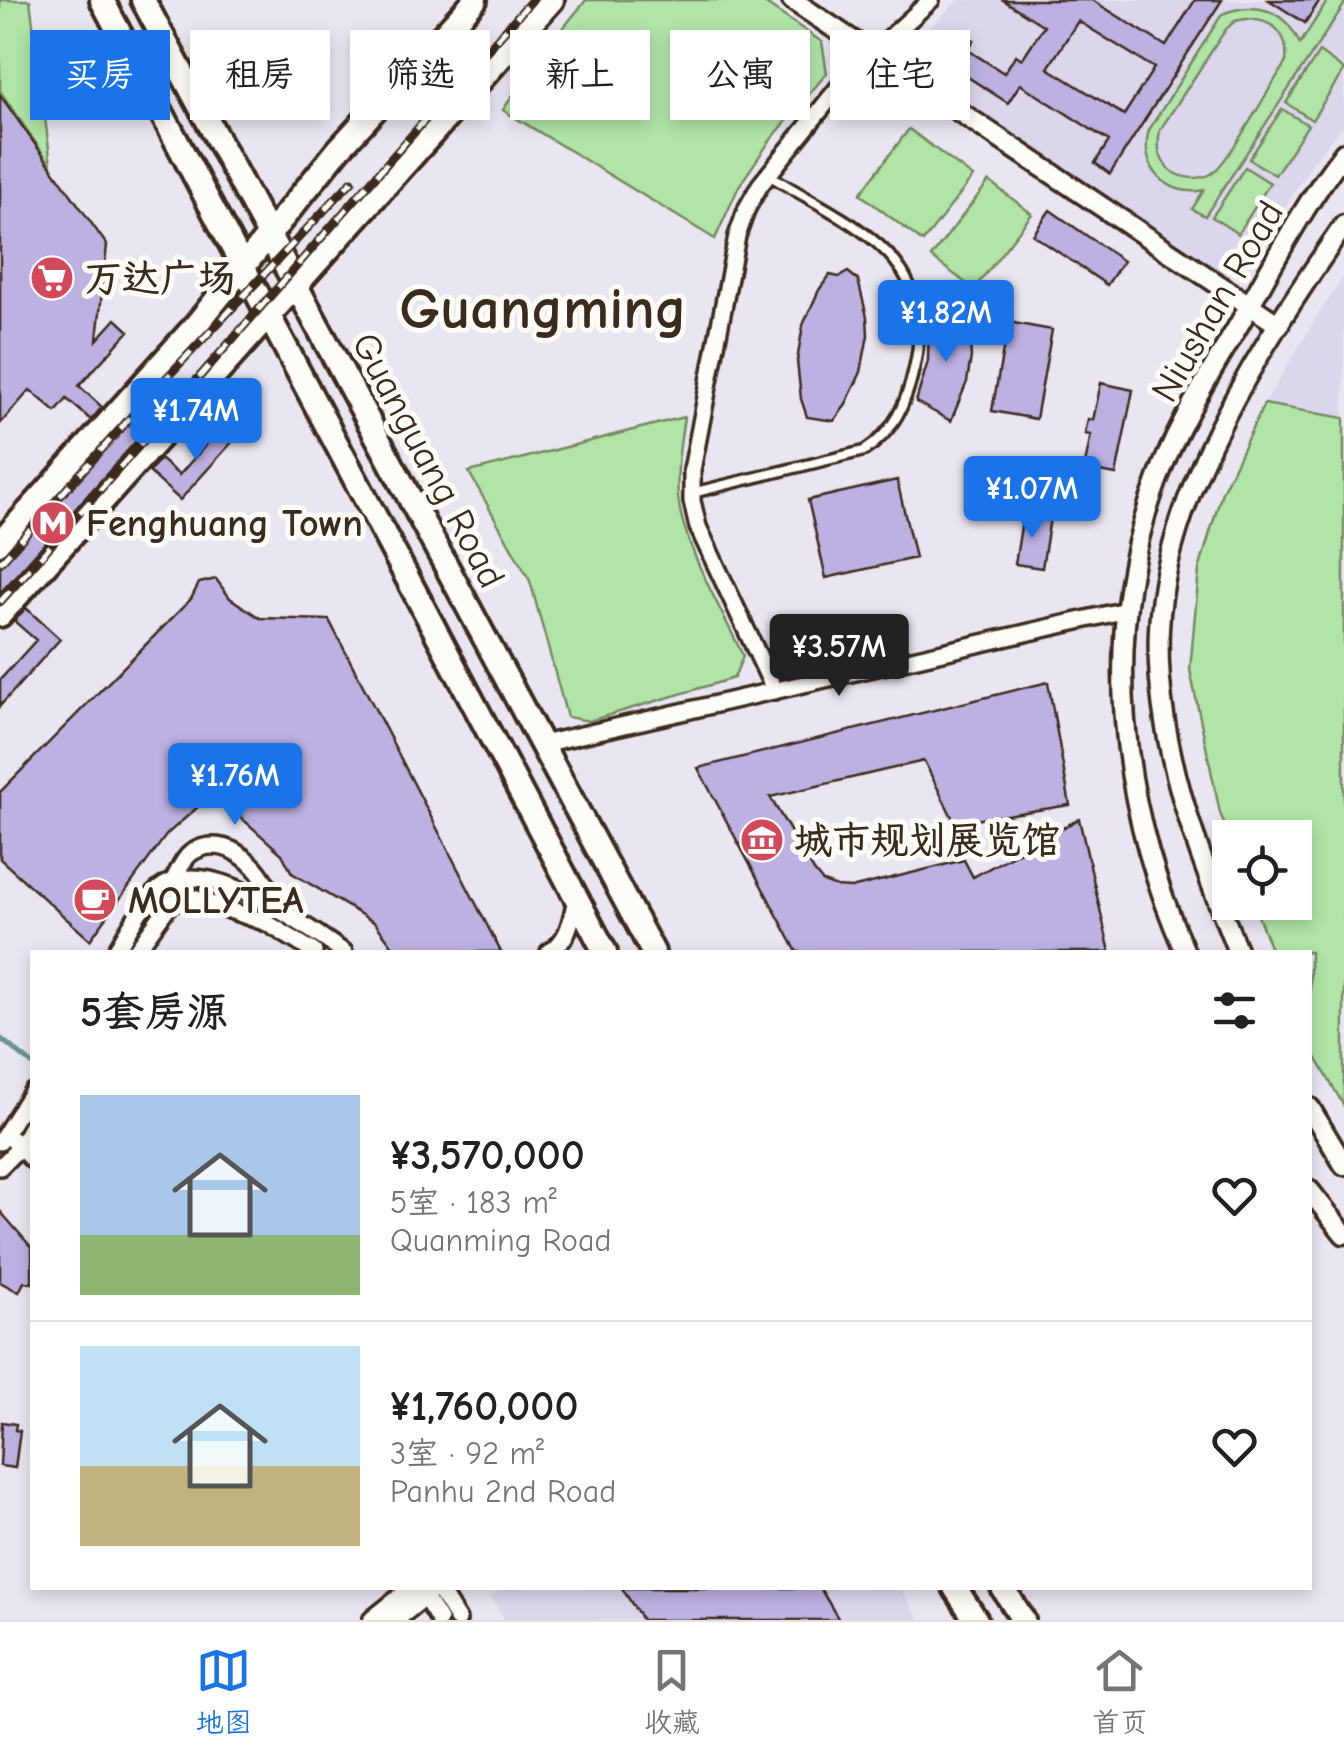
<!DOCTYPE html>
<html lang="zh">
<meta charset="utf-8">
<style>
body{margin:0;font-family:"Comic Neue","LXGW WenKai TC",sans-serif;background:#f6f6f6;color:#202124;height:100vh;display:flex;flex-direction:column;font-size:38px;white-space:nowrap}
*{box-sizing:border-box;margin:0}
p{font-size:32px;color:#757577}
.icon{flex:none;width:55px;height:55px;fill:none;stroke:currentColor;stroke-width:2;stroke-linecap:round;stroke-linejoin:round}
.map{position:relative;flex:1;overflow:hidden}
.side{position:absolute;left:30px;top:950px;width:1282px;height:640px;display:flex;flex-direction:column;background:#fff;border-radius:0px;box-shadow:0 5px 15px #0003}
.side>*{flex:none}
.hud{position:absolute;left:30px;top:30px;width:1285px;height:90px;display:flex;gap:20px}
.tools{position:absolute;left:1212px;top:820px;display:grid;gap:20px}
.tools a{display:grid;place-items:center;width:100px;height:100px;border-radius:0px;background:#fff;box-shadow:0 5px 15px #0003;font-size:50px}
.price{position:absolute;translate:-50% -85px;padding:0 22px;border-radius:10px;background:#1a73e8;color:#fff;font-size:32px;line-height:65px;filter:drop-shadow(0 2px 5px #0008)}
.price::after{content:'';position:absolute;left:50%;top:60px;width:30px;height:22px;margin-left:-15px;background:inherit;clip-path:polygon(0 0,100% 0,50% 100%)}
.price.on{background:#222;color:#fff}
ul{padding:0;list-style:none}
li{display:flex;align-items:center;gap:30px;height:250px;padding:0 50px}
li+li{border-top:2px solid #e0e0e0}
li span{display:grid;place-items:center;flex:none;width:280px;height:200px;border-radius:0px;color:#555}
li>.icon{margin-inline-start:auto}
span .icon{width:120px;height:120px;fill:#fffc;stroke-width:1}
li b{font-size:42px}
h2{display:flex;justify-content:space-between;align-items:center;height:120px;padding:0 50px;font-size:42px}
.tag{padding:0 35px;border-radius:0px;background:#fff;box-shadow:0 5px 15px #0003;font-size:35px;line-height:90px}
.tag.on{background:#1a73e8;color:#fff}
.dock{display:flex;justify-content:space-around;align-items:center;height:140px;border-top:2px solid #e0e0e0;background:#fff;font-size:28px;color:#757577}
.dock a{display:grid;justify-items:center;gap:5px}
.dock .on{color:#1a73e8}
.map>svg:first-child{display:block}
.built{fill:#dcd6ec}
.green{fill:#b0e5a7;stroke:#768862;stroke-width:2.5;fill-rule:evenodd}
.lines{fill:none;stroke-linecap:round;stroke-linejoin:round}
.stream{stroke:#6a9395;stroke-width:5}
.building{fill:#bdb1e2;stroke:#3b2a1e;stroke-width:2.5;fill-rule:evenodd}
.service-casing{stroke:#3b2a1e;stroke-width:15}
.minor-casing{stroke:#3b2a1e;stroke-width:22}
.tertiary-casing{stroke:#3b2a1e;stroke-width:25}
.primary-casing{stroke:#3b2a1e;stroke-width:30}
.service{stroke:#fdfcf7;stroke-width:8}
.minor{stroke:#fdfcf7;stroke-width:15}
.tertiary{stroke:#fdfcf7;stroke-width:18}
.primary{stroke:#fdfcf7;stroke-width:22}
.rail-casing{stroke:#3b2a1e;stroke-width:9}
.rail{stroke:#fdfcf7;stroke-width:5;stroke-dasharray:15;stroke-linecap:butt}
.labels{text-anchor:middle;stroke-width:10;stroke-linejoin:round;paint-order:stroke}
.poi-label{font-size:38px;font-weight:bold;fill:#3b2a1e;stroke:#fdfcf7;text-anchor:start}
.street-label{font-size:38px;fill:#3b2a1e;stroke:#fdfcf7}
.town-label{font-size:58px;font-weight:bold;fill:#3b2a1e;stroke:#fdfcf7}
</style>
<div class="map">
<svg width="1344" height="1620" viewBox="0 0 1344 1620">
<rect width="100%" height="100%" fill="#eae6f1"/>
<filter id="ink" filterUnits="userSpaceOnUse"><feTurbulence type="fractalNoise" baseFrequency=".01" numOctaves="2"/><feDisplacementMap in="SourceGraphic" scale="20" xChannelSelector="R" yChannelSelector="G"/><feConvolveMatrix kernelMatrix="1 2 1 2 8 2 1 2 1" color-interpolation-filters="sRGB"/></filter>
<g filter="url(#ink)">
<path class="built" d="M959,0H1344V124L1313,162L1253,261L1214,269L912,67L908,47Z
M1344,276V418L1264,404L1318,315Z
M503,1588H900L920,1620H505L491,1597Z"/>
<path class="green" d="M0,0H30L51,165L0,91Z
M586,0H760L822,42L827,73L769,142L739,186L715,239L503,110L530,69Z
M1328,0H1344V5L1205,216L1192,209L1204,190C1168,198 1138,167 1149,130L1222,14C1256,1 1285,9 1300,44ZM1246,19C1274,20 1289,33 1286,62C1272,83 1228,164 1211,174C1200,180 1184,179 1173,172C1158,161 1157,146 1160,130L1226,29L1235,21Z
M1319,52L1344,70L1312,120L1286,103Z
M1282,109L1308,125L1275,175L1249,159Z
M909,129L973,177L923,242L860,194Z
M1245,167L1270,183L1238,234L1212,217Z
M989,181L1032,214L974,289L931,257Z
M1264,404L1344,418V1106L1310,1047V952H1272L1253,903L1295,902V838L1230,839L1220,813L1190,670L1199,570L1222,492Z
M684,417C680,444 676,469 678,496C682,544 722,610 743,656L734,678L589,721L567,717L530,581L469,472Z"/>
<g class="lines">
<path class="stream" d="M0,1038L32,1064"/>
</g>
<path class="building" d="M1003,0H1092L1166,46L1195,0H1222L1110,174L1095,163L1109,141L1020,84L1008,103L940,59L958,30L974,40L968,50L1004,73L1016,55L1022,59L1044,26ZM1078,21L1154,68L1124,115L1048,68Z
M1269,0H1320L1305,23Z
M0,95L107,245L97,340L116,319L129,331L79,386L102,407L91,420L67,399L56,412L30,390L0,424Z
M1050,210L1123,261L1107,285L1033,235Z
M848,272L858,280L867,317L868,335L861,372L845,406L834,421L807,417L801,399L797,361L803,325L819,290L830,275L839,277Z
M968,314L971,357L967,382L951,421L916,402L928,361L929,319Z
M1008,322L1052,330L1036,419L992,411Z
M1101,383L1133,390L1116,475L1084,469L1091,435L1085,434L1088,419L1093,420Z
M157,390L171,402L0,593V558L11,553Z
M228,420L241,432L180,500L149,472L160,459L179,475Z
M897,480L915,558L826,578L808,500Z
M1023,514L1050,518L1042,568L1015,564Z
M216,579L230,598L260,618L329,620L501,952H397L375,923L292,873L282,854L228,806H199L167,834L90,940L0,859V792L191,599L199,583Z
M26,608L60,639L0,706V680L36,640L14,621Z
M1048,682L1070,805L955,823L924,761L770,797L814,871L823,882L837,887L851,888L964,860L973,877L1079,819L1110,952H797L698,768Z
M0,1211L32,1248V1283L24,1282L19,1292L0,1282Z
M2,1422L16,1424L15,1430L20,1431L15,1468L0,1466Z
M622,1588H820L839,1620H642Z"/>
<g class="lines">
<defs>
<path id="service" d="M692,493L864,451C894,432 906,404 914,369C941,253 850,226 769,175"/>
<path id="minor" d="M775,691L698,527L692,501V470L737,236L747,208L760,185L847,77L931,0
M542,744L1126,610
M173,881C178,872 183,859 191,853C226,829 269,871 273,905
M115,952C129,931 143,898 165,885C213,856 304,926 344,952
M135,952L170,904L188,896L267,923L314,952
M549,952C569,941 571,920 576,899
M13,1140L32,1160
M0,1142L32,1092
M0,1167L20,1147L32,1125
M438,1588L458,1620
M424,1596L439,1620"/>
<path id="tertiary" d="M792,0L1279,325
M1185,952C1120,805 1099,635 1157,481C1177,425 1211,373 1241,321C1273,264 1304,204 1344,153
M1238,952C1197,850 1154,741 1159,629C1165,490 1267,337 1344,225
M1310,1108L1344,1165
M1310,1191L1344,1234
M373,1620L413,1588
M394,1620L434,1588"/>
<path id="primary" d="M102,0L605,952
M143,0L653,952
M0,543L196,325L338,150L475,0
M0,615L552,0
M955,1588L976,1620
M1003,1588L1023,1620"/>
</defs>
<use href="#service" class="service-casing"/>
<use href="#minor" class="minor-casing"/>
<use href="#tertiary" class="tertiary-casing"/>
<use href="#primary" class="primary-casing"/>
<use href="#service" class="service"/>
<use href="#minor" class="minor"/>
<use href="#tertiary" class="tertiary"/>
<use href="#primary" class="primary"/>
<defs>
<path id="rail" d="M0,563L156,389L352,181
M0,602C179,403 353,199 532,0"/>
</defs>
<use href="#rail" class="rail-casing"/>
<use href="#rail" class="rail"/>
</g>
</g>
<defs>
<symbol id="supermarket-disc" viewBox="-11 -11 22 22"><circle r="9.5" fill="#d1495b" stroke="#fdfcf7"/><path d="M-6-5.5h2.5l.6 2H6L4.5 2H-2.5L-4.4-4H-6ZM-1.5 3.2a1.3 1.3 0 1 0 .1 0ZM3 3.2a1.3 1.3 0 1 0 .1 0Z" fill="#fff"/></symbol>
<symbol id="metro-disc" viewBox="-11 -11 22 22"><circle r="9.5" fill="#d1495b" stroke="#fdfcf7"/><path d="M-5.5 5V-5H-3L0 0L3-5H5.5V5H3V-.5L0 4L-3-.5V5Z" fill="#fff"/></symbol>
<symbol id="museum-disc" viewBox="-11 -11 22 22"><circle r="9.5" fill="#d1495b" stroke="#fdfcf7"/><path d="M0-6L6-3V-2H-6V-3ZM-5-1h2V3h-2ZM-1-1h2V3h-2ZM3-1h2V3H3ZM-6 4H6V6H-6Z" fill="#fff"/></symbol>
<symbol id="cafe-disc" viewBox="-11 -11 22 22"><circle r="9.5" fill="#d1495b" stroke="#fdfcf7"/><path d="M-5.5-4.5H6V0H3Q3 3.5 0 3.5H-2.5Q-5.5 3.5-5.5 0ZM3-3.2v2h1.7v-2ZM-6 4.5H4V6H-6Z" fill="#fff"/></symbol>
</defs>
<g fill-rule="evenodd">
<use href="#supermarket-disc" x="27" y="253" width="50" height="50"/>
<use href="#metro-disc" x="28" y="498" width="50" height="50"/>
<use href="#museum-disc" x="737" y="815" width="50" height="50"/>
<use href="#cafe-disc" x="70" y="875" width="50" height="50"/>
</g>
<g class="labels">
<g class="poi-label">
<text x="84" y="291">万达广场</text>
<text x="86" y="536">Fenghuang Town</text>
<text x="794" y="853">城市规划展览馆</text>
<text x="128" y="913">MOLLYTEA</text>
</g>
<g class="street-label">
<text transform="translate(1217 301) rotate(-60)" y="13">Niushan Road</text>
<text transform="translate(429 460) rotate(62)" y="13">Guanguang Road</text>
</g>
<g class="town-label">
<text x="543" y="328">Guangming</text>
</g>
</g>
</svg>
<div class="tools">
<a><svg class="icon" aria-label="locate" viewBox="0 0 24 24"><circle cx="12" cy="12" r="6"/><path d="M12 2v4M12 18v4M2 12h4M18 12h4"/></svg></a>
</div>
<b class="price" style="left:946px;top:365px">¥1.82M</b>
<b class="price" style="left:196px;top:463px">¥1.74M</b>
<b class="price" style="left:1032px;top:541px">¥1.07M</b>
<b class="price on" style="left:839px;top:699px">¥3.57M</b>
<b class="price" style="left:235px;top:828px">¥1.76M</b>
<div class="hud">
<a class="tag on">买房</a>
<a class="tag">租房</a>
<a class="tag">筛选</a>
<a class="tag">新上</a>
<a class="tag">公寓</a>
<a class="tag">住宅</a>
</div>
<section class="side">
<h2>5套房源<svg class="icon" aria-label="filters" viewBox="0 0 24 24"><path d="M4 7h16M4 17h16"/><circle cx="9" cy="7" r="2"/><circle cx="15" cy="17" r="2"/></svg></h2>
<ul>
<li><span style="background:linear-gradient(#a9c7e8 70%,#8fb573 0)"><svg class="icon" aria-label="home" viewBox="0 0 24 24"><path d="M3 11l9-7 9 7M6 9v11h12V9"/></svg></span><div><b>¥3,570,000</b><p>5室 · 183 m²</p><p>Quanming Road</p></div><svg class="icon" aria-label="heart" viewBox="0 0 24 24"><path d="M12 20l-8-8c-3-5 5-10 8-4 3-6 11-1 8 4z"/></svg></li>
<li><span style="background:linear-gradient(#bfe0f5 60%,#c2b280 0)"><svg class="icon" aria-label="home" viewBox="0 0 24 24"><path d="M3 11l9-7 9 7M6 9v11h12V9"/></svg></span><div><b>¥1,760,000</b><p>3室 · 92 m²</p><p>Panhu 2nd Road</p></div><svg class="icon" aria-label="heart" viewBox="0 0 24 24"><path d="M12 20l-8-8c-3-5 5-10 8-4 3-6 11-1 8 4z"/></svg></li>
</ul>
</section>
</div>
<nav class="dock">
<a class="on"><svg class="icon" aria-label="map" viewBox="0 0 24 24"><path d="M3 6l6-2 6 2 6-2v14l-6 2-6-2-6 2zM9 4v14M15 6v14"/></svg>地图</a>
<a><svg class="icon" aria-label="saved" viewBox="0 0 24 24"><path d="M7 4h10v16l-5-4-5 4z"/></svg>收藏</a>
<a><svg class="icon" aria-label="home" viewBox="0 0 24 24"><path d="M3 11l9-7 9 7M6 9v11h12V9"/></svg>首页</a>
</nav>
